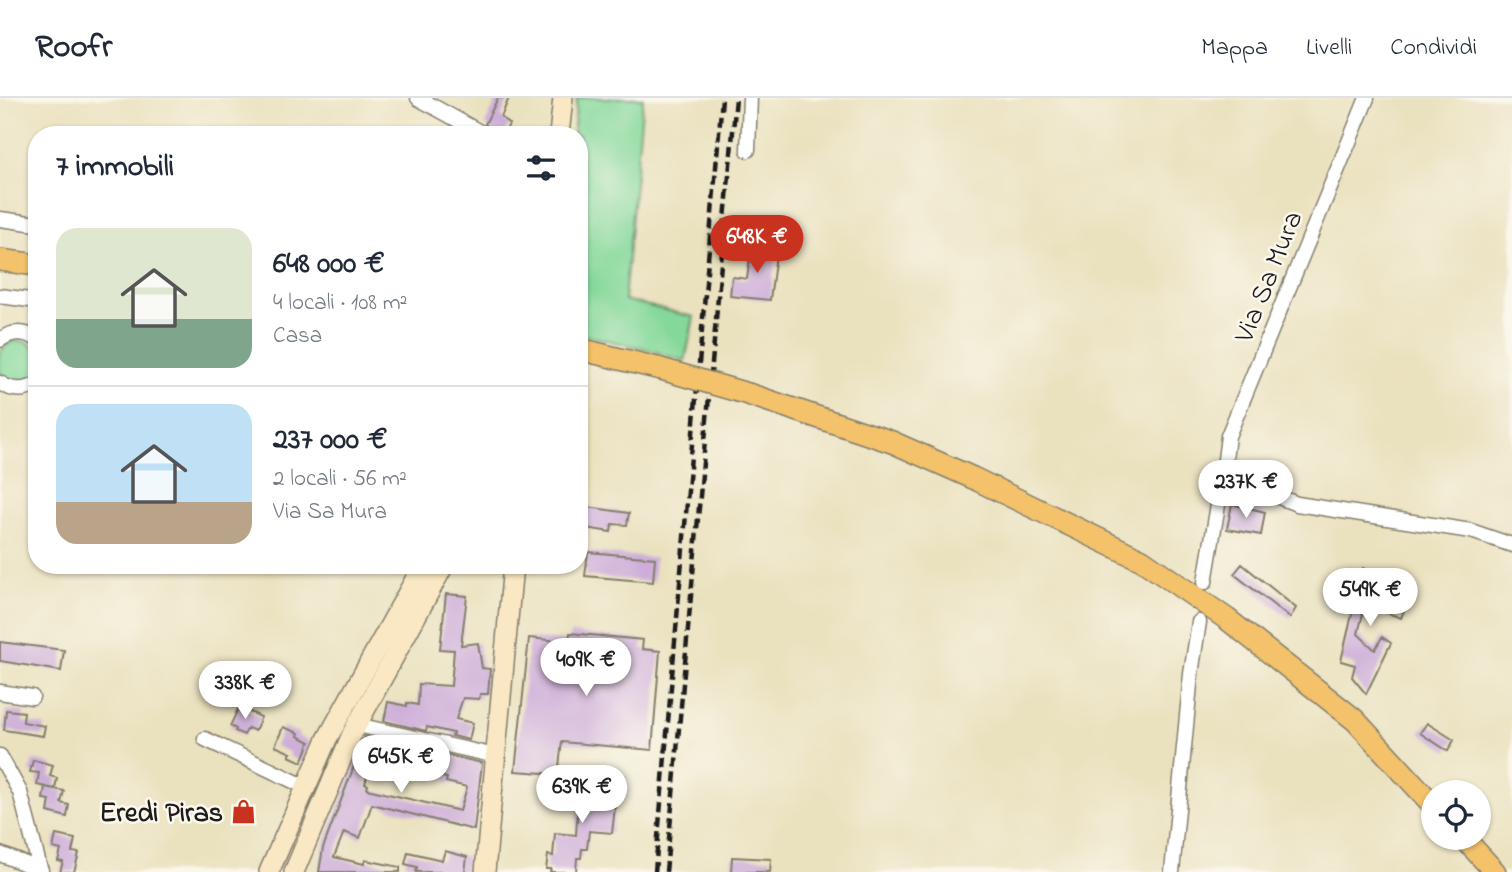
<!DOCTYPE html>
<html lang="it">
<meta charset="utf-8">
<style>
body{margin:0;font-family:"Indie Flower",sans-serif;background:#f2f2f3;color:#1f2937;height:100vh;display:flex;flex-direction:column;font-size:26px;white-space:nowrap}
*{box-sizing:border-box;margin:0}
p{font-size:23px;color:#747a83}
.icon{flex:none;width:38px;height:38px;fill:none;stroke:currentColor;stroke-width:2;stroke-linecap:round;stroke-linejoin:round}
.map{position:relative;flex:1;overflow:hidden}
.sheet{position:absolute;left:28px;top:28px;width:560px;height:448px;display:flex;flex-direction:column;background:#fff;border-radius:28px;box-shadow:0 2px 5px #0004}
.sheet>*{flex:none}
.controls{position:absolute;left:1421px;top:682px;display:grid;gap:14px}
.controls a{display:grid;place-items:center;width:70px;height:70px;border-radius:50%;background:#fff;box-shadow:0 2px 5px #0004;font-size:35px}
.price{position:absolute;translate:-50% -60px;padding:0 16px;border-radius:24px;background:#fff;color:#222;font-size:23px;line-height:46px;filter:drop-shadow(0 2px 4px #0008)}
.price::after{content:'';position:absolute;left:50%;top:42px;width:21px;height:16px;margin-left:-10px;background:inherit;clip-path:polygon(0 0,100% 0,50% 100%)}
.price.active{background:#c8321e;color:#fff}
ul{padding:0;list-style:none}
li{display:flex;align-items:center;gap:21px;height:175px;padding:0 28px}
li+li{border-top:2px solid #e0e1e3}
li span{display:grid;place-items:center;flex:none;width:196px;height:140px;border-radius:21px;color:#555}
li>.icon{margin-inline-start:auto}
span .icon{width:84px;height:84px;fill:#fffc;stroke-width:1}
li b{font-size:30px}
h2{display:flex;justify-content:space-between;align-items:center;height:84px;padding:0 28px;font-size:30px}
header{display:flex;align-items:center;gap:42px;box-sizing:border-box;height:98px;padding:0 35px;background:#fff;border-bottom:2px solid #e0e1e3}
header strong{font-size:33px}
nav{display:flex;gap:38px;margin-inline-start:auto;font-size:24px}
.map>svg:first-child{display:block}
.green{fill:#84d89a;stroke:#507a5b;stroke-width:2}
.building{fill:#ceaed9;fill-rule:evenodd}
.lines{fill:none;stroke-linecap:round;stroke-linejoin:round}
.street-casing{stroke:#837e6d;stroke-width:17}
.secondary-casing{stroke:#837e6d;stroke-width:22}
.primary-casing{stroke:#837e6d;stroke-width:24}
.street{stroke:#fff;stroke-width:14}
.secondary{stroke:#fae7c3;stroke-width:19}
.primary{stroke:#f3c26a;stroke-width:21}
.rail{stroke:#1c1c1c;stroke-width:4.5;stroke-dasharray:10 5;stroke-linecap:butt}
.primary-bridge-casing{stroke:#837e6d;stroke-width:24;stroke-linecap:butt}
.primary-bridge{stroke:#f3c26a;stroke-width:21}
.labels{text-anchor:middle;stroke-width:5;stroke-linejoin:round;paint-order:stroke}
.street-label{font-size:28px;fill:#1c1c1c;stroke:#fbf7ec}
.poi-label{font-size:28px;font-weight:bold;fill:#1c1c1c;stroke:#fbf7ec;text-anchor:end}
</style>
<header>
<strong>Roofr</strong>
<nav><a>Mappa</a><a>Livelli</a><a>Condividi</a></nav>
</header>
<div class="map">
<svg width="1512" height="774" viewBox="0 0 1512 774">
<rect width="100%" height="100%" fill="#fbf7ec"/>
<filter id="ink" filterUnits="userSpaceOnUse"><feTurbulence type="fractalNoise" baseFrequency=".0143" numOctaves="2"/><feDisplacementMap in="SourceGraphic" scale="14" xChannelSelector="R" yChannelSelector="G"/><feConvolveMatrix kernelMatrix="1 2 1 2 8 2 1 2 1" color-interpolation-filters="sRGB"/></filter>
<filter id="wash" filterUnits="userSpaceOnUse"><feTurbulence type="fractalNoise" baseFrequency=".00686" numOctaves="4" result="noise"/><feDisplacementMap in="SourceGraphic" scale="28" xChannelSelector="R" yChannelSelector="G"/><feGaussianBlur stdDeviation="1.57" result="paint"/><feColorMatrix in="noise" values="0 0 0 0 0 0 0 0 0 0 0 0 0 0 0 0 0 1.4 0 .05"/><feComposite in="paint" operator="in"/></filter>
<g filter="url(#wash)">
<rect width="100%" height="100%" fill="#eae1be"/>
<path class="green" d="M577,0H643L624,202L694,219L685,263L643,250L579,236V37H573Z
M-2 264a21 21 0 1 1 42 0a21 21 0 1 1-42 0Z"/>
<g id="blocks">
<path class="building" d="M498,0H509L501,19L509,26L504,37L494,34L485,26Z
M752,146L777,149L770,202L730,198L732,179L747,181Z
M1232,406L1265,414L1261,437L1227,431Z
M587,409L629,415L627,427L612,426L611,434L579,429V414Z
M588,454L655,460L653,484L585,478Z
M1242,466L1296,510L1290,520L1234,476Z
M1363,470L1386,483L1383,492L1409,500L1401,520L1365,507L1358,536L1375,552L1382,539L1391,545L1366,596L1352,579L1355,567L1341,563Z
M446,496L467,498L461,547L478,545L482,570L490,571L488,596H480L479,601L463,600L456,621L473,625L469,642L452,638L453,635L427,629L426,633L384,623L388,604L407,608V605L418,607L419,586L451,588L454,552L440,551Z
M570,535L643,542L642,551L660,553L652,652L562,644L558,676L515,673L529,540L569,544Z
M0,544L64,552L61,573L0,563Z
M239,609L261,619L255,633L248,630L244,637L235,633L236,631L230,628Z
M6,612L24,614L23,624L45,628L43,638L4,632Z
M1427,625L1454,642L1448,653L1420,635Z
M283,629L299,635L298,638L310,644L302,664L289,658L291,655L275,648Z
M365,639L423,652L422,655L447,661V657L482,665L474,732L372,706L360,740L344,734L334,759L364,766L365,762L400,769V774H319L323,750ZM370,666L417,677L418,674L447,680L446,684L467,689L460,713L367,691L368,687L365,686Z
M33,662L53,667L50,678L57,680L55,691L37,687L39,675L30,674Z
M588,679L603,680L601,704L610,705V708L615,709L612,735L589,733L587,751H582L581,760H577L576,774H550L551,771H546L548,757L553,758L555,735L576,737L578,706L566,704L568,685L588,686Z
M45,689L64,693L61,705L69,707L67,719L48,714L50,702L43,701Z
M56,737L75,741L72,754L79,755L74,774H60L63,764L58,763L61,752L53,750Z
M445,753L467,759L465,774H416L417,769L405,766L408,754L442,762Z
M732,759L771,761L770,774H731Z"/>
</g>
</g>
<g filter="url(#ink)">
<use href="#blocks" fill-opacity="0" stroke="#837e6d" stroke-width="2"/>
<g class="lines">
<defs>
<path id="street" d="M418,0L485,37
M748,52L750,0
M0,121L37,126
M0,198L37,203
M0,242C12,233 24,233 37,241
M0,285C12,293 24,294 37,286
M1223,377L1228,338L1367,0
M1205,484L1223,377L1297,406L1471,433L1512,447
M0,594L32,599
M357,627L496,658
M205,641L306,689
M0,658L20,694L41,774
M0,756L41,772
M1172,774L1191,576L1199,524"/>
<path id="secondary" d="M559,37L563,0
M269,774L327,641L423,467
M294,774L352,636L444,467
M485,774L513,467"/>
<path id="primary" d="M0,162L37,167
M579,251L661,271
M748,296L892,344L973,380L1142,462L1227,521L1355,622L1433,707
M1464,740L1495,774"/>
</defs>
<use href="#street" class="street-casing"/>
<use href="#secondary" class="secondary-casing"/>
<use href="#primary" class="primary-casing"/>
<use href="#street" class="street"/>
<use href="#secondary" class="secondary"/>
<use href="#primary" class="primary"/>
<path class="rail" d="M655,774L722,0
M666,774L736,0"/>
<defs>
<path id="primary-bridge" d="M661,271L748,296"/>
</defs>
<use href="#primary-bridge" class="primary-bridge-casing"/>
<use href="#primary-bridge" class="primary-bridge"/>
</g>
</g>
<defs>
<symbol id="shop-bare" viewBox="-9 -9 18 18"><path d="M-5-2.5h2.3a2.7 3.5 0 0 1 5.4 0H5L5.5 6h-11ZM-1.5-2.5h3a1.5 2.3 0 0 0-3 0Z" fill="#c8321e" stroke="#fbf7ec" stroke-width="2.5" paint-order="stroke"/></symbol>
</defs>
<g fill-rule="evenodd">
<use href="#shop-bare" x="226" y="696" width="35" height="35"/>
</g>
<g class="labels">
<g class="street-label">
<text transform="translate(1267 178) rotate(-68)" y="10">Via Sa Mura</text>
</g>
<g class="poi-label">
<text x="223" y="723">Eredi Piras</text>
</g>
</g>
</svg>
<div class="controls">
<a><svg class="icon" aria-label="locate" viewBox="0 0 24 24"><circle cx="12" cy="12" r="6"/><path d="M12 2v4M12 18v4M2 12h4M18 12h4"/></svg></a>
</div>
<b class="price active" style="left:757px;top:177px">648K €</b>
<b class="price" style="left:1246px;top:422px">237K €</b>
<b class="price" style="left:1370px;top:530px">549K €</b>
<b class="price" style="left:586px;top:600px">409K €</b>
<b class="price" style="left:245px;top:623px">338K €</b>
<b class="price" style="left:401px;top:697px">645K €</b>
<b class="price" style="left:582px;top:727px">639K €</b>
<section class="sheet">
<h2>7 immobili<svg class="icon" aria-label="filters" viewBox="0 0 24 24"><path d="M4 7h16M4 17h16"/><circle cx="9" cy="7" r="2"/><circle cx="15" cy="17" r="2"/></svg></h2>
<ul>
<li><span style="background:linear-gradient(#dfe7d0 65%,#7fa58c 0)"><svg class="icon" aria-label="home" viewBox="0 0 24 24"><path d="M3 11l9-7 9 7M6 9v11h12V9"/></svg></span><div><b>648 000 €</b><p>4 locali · 108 m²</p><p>Casa</p></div></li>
<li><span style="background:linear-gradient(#bfe0f5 70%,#b9a48a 0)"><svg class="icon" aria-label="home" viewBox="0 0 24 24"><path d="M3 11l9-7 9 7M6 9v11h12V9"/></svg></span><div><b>237 000 €</b><p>2 locali · 56 m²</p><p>Via Sa Mura</p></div></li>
</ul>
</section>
</div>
